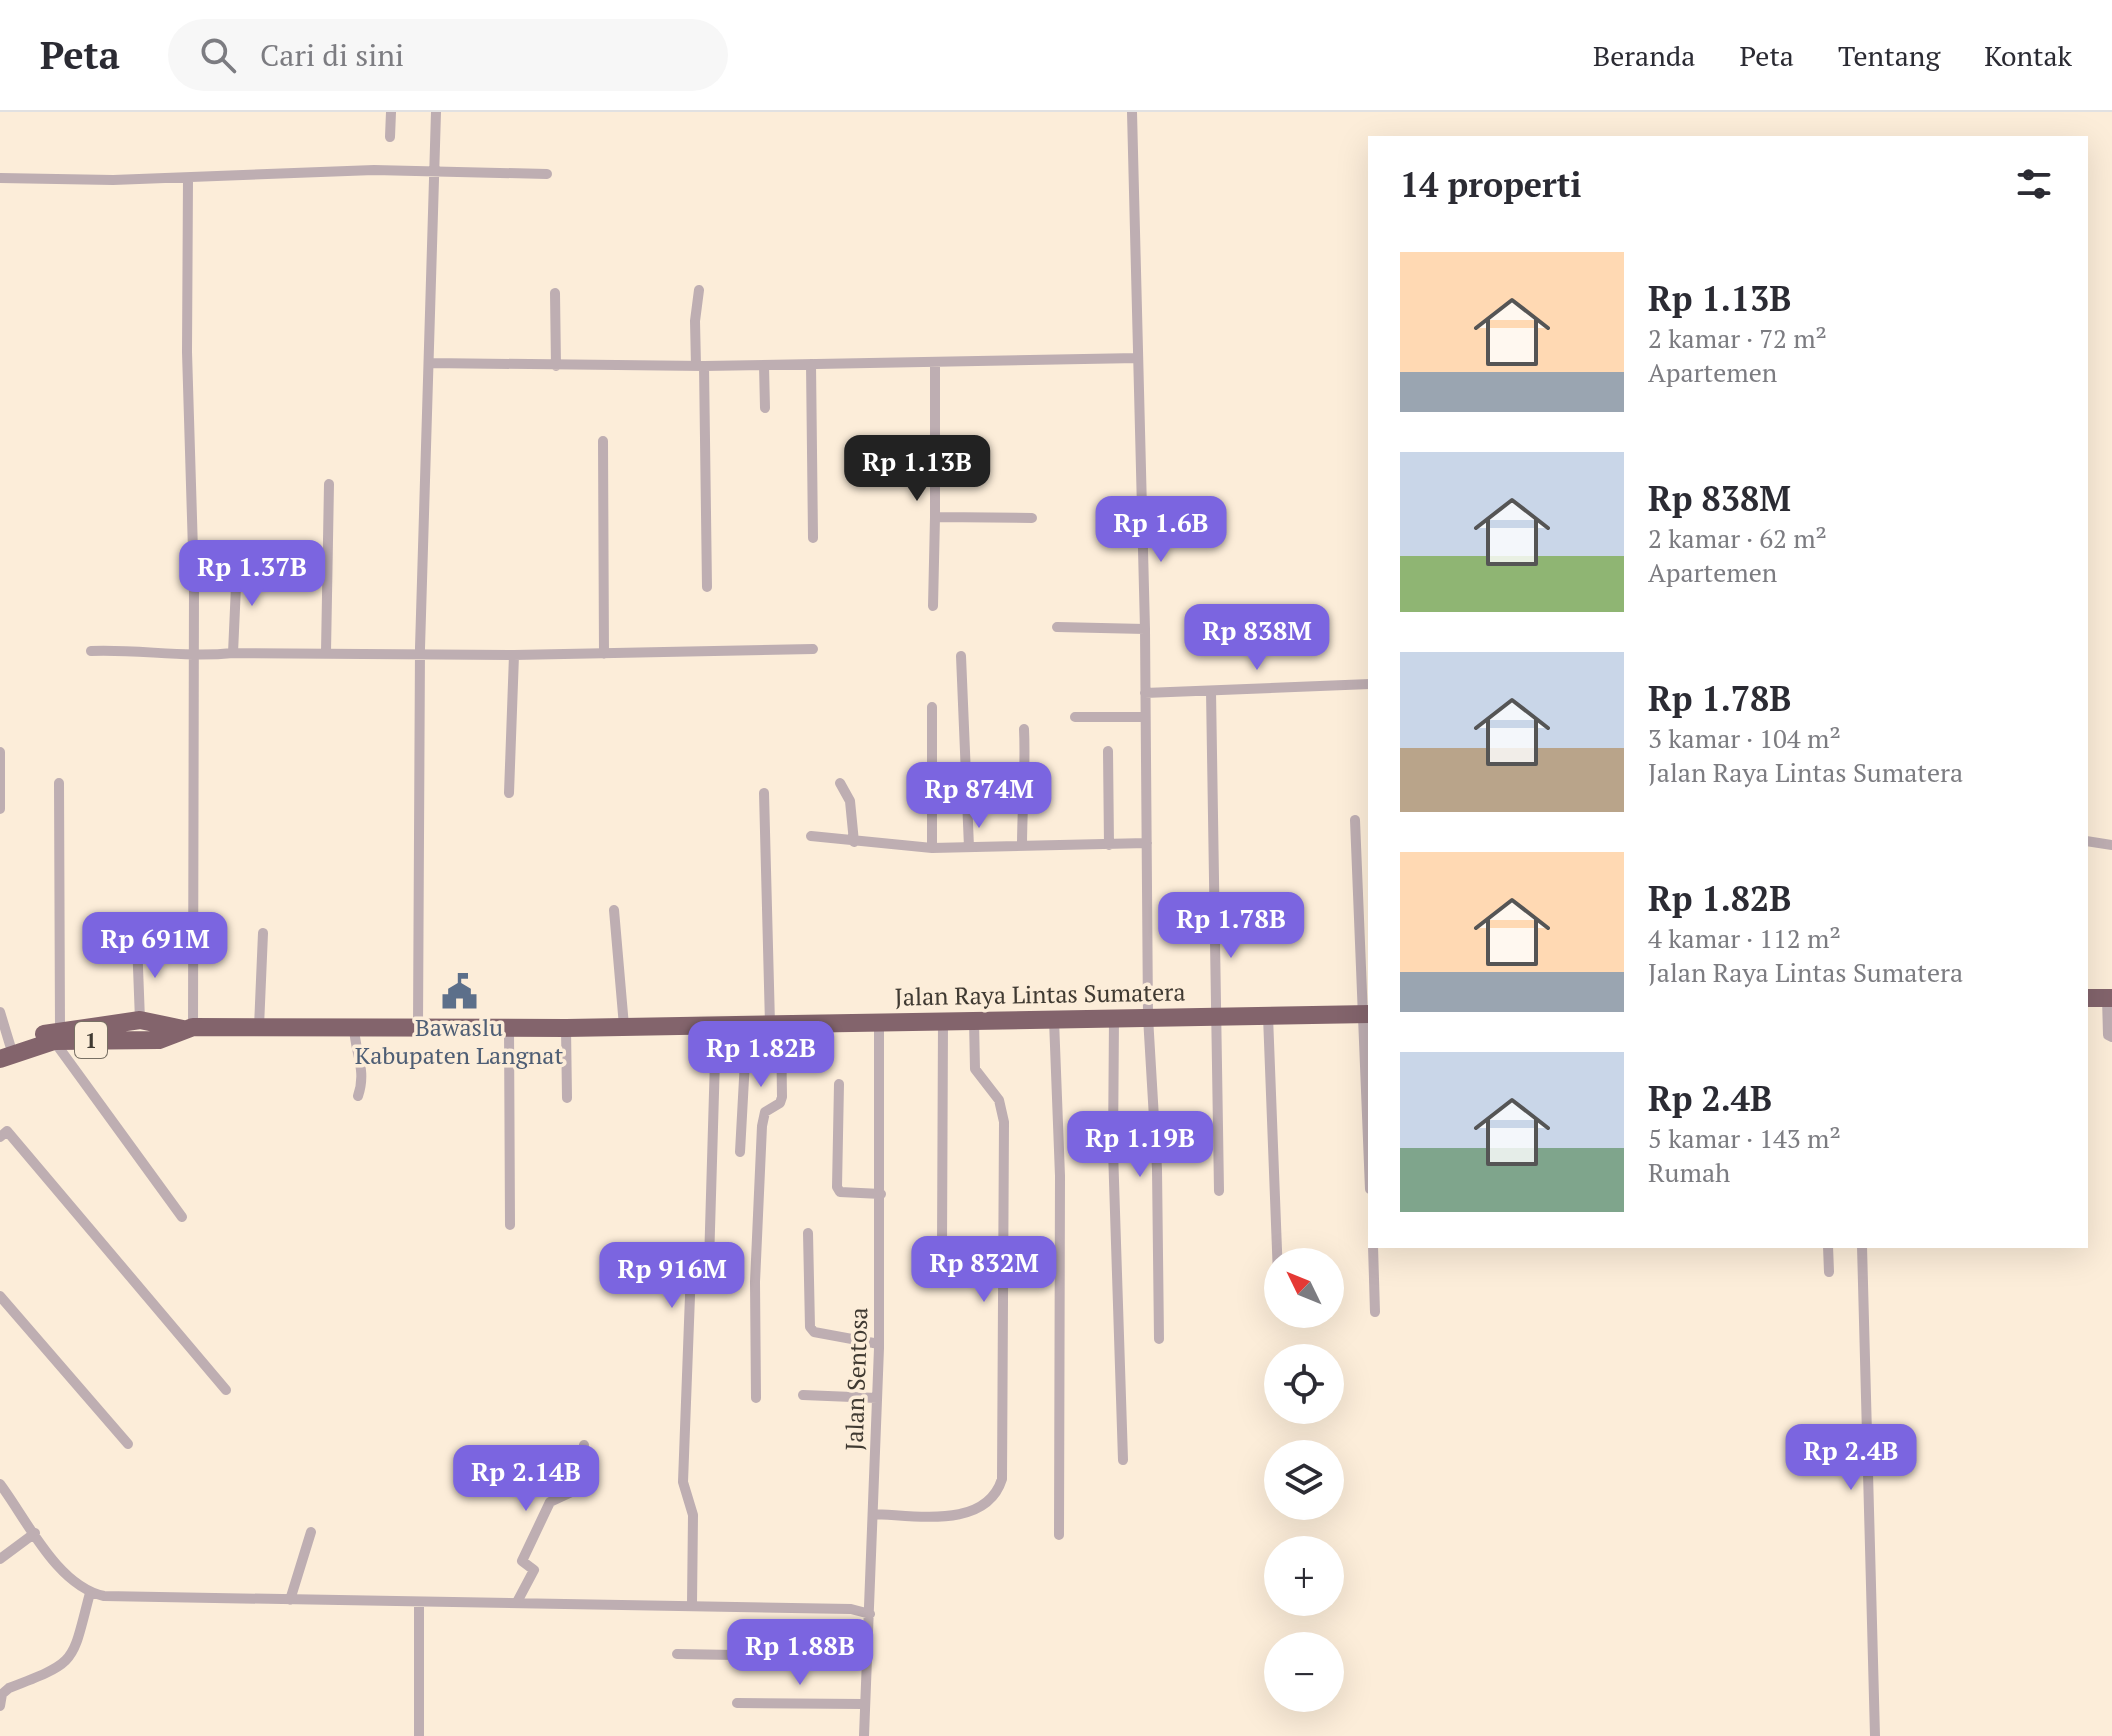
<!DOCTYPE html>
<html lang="id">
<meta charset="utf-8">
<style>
body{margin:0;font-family:"PT Serif",serif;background:#f7f7f7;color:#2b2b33;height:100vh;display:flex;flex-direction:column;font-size:30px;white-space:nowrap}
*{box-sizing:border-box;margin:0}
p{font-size:26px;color:#7c7c81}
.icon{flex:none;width:44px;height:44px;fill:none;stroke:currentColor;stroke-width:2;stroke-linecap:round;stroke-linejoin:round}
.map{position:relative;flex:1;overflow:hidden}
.details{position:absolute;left:1368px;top:24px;width:720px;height:1112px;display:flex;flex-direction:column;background:#fff;border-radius:0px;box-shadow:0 8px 32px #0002}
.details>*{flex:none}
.needle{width:52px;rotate:313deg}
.tools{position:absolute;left:1264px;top:1136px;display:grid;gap:16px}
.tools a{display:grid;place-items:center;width:80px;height:80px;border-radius:50%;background:#fff;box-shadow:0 8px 32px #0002;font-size:40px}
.price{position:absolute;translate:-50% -68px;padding:0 18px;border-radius:16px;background:#7b65e0;color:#fff;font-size:26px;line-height:52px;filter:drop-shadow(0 2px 4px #0008)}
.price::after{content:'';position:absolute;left:50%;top:48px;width:24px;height:18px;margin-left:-12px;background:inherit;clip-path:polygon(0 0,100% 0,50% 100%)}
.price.active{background:#222;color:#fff}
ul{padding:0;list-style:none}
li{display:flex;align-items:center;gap:24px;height:200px;padding:0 32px}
li span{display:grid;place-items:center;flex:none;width:224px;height:160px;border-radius:0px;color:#555}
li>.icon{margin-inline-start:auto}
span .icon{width:96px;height:96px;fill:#fffc;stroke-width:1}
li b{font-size:34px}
h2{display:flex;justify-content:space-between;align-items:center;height:96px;padding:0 32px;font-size:34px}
header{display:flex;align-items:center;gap:48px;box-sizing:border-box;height:112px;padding:0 40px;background:#fff;border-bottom:2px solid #e1e1e2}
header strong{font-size:38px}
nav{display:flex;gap:44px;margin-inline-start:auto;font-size:28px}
.search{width:560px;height:72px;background:#f7f7f7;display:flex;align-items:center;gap:20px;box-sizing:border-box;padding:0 28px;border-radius:44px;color:#7c7c81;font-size:30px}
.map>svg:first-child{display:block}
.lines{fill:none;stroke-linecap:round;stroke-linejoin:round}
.street{stroke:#beaeb2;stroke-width:10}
.highway{stroke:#83646c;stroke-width:18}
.labels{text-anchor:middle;stroke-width:7;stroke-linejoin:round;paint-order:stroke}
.shield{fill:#fcedd9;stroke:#787064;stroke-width:2}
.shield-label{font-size:22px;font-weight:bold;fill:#403a32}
.street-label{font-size:24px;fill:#403a32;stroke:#fcedd9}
.service-label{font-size:24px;fill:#4e5e75;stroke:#fcedd9}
</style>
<header>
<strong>Peta</strong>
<div class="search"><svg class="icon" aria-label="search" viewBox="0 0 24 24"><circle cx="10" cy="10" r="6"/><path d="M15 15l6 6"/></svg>Cari di sini</div>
<nav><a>Beranda</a><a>Peta</a><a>Tentang</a><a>Kontak</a></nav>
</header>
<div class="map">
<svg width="2112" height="1624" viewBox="0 0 2112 1624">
<rect width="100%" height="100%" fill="#fcedd9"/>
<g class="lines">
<path class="street" d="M1132,0L1145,517L1148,905L1157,1057L1159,1227
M390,25L391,0
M0,66L113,68L374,58L547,62
M188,66L187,240L194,472L193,915
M555,181L556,254
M429,251L704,254L1138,246
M935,251V405L1032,406
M811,252L813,426
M696,254L695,209L699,178
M704,254L707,475
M764,254L765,296
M603,329L604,542
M232,450L236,474L233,541
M933,494L935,405
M1057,515L1145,517
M91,539C139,537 185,546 233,541L514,543L813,537
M326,540L329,372
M961,544L969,735
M1211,579L1219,1079
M1145,581L1370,572
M932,595V736
M1075,605H1145
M1108,639L1109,733
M0,640V697
M59,671C60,753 59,835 60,917
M840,671L850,689L854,730
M509,681L514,543
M764,681L770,912
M1355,708L1370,1077
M811,724L932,736L1147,731
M2086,729L2112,733
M1022,734C1022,694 1026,657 1024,617
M614,798L624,914
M137,829L140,908
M2107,886L2108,923L2112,925
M0,900L10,933
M1268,904L1278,1164
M1114,906L1113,1038L1123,1348
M1054,908L1060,1064L1059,1423
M418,914L420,536L436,0
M259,915L263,821
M354,915C355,941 367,958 358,984
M509,916L510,1113
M566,916L567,986
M54,929L182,1105
M839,972L837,1075L840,1080L881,1082
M0,1025L7,1019L226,1278
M740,1040L747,912
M808,1121L810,1215L814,1220L879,1232
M942,1134L943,909
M1373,1134L1375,1200
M1828,1134L1829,1160
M1862,1134L1875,1624
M0,1184L128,1332
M803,1283L877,1286
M756,1286L755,1170L762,1014L765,1000L780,991L782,985L781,911
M0,1372C27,1408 57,1474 104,1484L851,1497L870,1502
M873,1402C915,1403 986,1418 1002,1367L1004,1010L999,988L975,957L974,908
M0,1447L35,1421
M290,1488L311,1420
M419,1490V1624
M517,1490L534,1458L522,1449L550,1390L578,1377L584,1333
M692,1492L693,1403L683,1370L691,1157L706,1156L709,1151L716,913
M677,1542L864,1545
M737,1591L863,1592
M0,1594L2,1582L9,1576C79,1549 71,1552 90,1481
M864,1624L879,1236V910"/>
<path class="highway" d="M2086,886H2112
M44,922L140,908L183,917
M0,947L54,929L159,928L193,915L566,916L1370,902"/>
</g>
<defs>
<symbol id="civic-bare" viewBox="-9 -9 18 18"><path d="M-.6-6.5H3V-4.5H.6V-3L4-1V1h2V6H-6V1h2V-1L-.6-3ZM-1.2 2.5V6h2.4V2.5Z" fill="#5c6f8a" stroke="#fcedd9" stroke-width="2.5" paint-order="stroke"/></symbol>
</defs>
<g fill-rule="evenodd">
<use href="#civic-bare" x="434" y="854" width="51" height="51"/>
</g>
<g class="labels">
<rect class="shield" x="75" y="910" width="32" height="36" rx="6"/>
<g class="shield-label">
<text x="91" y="936">1</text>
</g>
<g class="street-label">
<text transform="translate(1040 883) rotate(-1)" y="8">Jalan Raya Lintas Sumatera</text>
<text transform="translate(857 1267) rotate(-88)" y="8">Jalan Sentosa</text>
</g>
<g class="service-label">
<text x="459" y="924">Bawaslu<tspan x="459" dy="28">Kabupaten Langnat</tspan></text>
</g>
</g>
</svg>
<div class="tools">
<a><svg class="needle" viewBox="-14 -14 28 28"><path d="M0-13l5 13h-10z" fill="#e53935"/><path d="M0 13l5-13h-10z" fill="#7c7c81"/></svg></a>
<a><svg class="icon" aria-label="locate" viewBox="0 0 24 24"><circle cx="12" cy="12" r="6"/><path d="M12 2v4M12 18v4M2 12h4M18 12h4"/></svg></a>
<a><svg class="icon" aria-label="layers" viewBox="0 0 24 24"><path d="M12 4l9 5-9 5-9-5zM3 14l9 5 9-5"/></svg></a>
<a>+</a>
<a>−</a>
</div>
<b class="price active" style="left:917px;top:391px">Rp 1.13B</b>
<b class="price" style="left:1161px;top:452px">Rp 1.6B</b>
<b class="price" style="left:252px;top:496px">Rp 1.37B</b>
<b class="price" style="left:1257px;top:560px">Rp 838M</b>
<b class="price" style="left:979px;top:718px">Rp 874M</b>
<b class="price" style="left:1231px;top:848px">Rp 1.78B</b>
<b class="price" style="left:155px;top:868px">Rp 691M</b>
<b class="price" style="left:761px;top:977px">Rp 1.82B</b>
<b class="price" style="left:1140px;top:1067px">Rp 1.19B</b>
<b class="price" style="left:984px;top:1192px">Rp 832M</b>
<b class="price" style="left:672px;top:1198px">Rp 916M</b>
<b class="price" style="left:1851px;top:1380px">Rp 2.4B</b>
<b class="price" style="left:526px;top:1401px">Rp 2.14B</b>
<b class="price" style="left:800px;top:1575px">Rp 1.88B</b>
<section class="details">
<h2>14 properti<svg class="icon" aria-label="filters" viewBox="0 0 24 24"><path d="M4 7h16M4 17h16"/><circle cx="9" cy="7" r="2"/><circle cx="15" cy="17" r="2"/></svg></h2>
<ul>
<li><span style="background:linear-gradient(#ffd9b3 75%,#9aa5b1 0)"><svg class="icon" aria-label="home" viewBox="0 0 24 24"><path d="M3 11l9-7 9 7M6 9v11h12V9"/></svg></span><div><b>Rp 1.13B</b><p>2 kamar · 72 m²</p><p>Apartemen</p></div></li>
<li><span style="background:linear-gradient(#c9d6e8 65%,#8fb573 0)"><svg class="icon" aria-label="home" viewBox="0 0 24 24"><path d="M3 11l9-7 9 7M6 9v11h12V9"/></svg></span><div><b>Rp 838M</b><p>2 kamar · 62 m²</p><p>Apartemen</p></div></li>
<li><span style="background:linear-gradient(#c9d6e8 60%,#b9a48a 0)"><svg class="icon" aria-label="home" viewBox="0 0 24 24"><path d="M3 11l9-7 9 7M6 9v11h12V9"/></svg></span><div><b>Rp 1.78B</b><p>3 kamar · 104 m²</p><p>Jalan Raya Lintas Sumatera</p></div></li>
<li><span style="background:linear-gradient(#ffd9b3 75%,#9aa5b1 0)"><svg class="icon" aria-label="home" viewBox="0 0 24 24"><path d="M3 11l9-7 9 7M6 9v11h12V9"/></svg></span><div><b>Rp 1.82B</b><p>4 kamar · 112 m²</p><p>Jalan Raya Lintas Sumatera</p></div></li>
<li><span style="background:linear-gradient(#c9d6e8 60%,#7fa58c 0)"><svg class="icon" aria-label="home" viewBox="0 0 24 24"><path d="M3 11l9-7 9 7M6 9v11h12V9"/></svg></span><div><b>Rp 2.4B</b><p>5 kamar · 143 m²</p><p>Rumah</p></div></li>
</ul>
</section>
</div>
